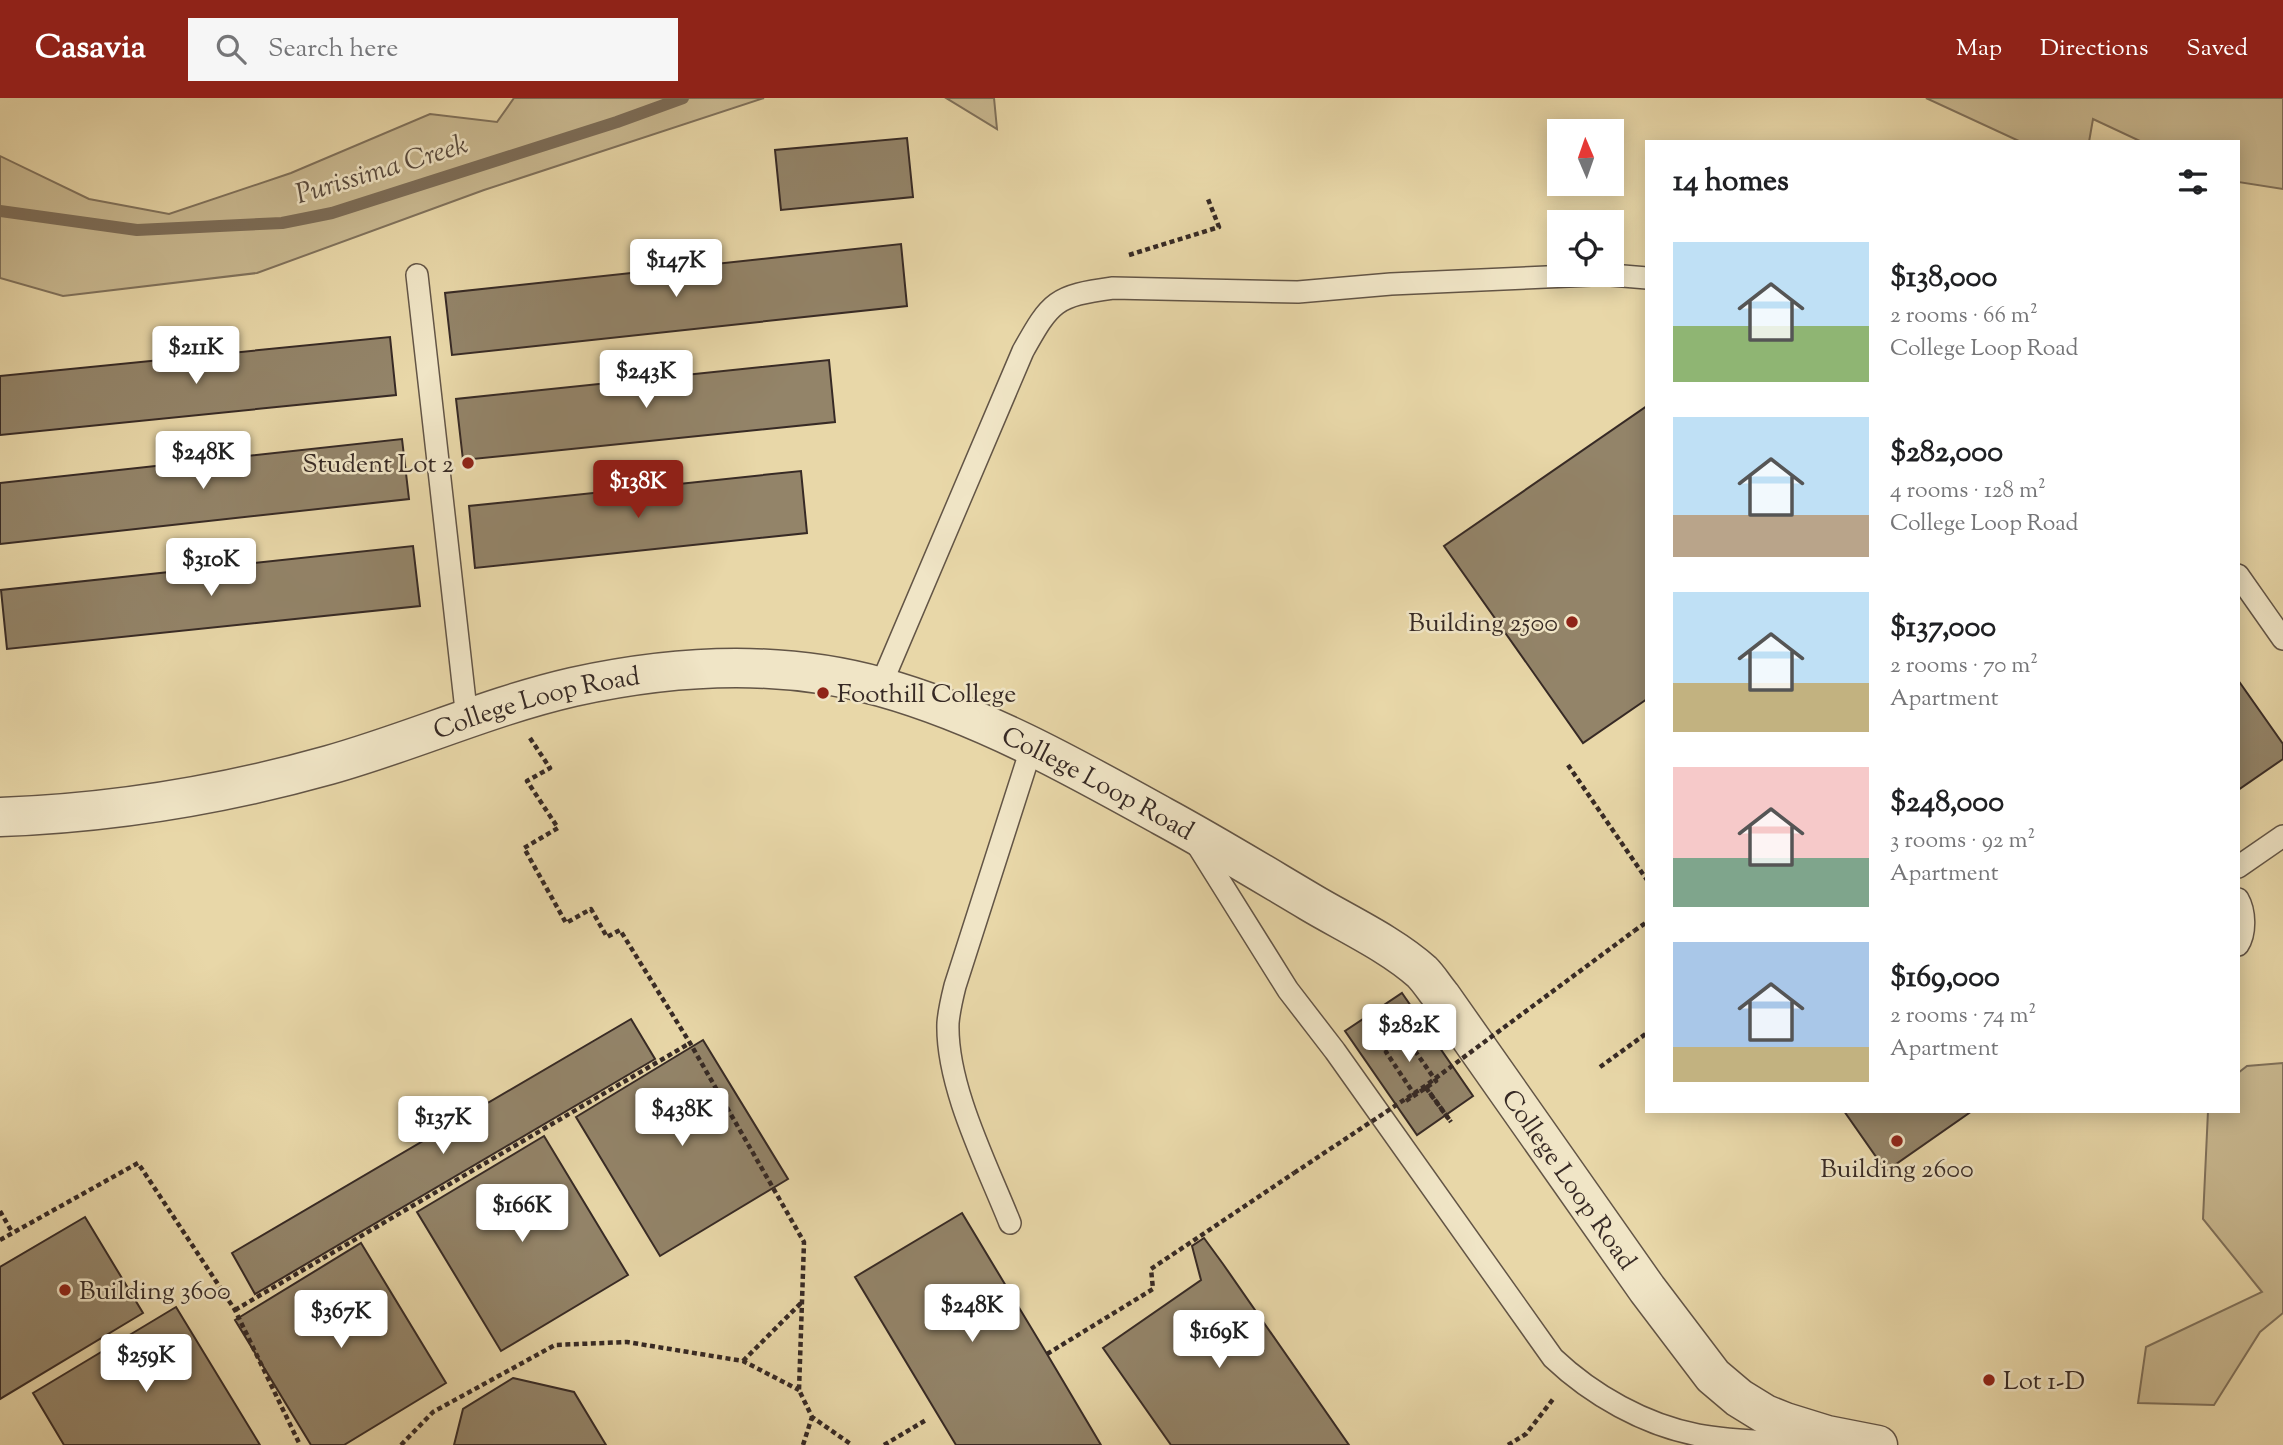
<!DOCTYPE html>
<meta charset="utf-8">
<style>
body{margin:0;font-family:"Sorts Mill Goudy",serif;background:#f6f6f6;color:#202124;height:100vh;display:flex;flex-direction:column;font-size:26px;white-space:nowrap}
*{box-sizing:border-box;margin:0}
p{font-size:23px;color:#757577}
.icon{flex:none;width:38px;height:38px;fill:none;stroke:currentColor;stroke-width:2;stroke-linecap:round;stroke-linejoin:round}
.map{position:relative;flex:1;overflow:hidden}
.sheet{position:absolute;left:1645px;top:42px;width:595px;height:973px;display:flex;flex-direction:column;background:#fff;border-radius:0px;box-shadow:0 4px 18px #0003}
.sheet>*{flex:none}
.needle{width:46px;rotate:358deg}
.fabs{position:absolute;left:1547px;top:21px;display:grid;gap:14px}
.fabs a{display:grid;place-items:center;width:77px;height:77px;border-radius:0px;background:#fff;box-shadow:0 4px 18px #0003;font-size:35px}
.price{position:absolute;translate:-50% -60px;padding:0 16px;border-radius:7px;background:#fff;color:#222;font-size:23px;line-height:46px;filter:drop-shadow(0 2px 4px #0008)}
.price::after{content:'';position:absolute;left:50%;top:42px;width:21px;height:16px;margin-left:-10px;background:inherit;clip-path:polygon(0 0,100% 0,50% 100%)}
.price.current{background:#8f2418;color:#fff}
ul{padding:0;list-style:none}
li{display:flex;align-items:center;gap:21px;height:175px;padding:0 28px}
li span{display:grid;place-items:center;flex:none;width:196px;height:140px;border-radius:0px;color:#555}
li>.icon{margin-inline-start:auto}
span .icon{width:84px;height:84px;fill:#fffc;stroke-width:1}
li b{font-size:30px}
h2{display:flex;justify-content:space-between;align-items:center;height:84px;padding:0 28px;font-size:30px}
header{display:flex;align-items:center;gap:42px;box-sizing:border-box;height:98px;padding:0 35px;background:#8f2418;color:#fff}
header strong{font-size:33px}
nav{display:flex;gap:38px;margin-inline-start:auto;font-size:24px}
.search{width:490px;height:63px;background:#f6f6f6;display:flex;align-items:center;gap:18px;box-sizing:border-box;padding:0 24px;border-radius:0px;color:#757577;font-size:26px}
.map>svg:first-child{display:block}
.green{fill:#caba92;stroke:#80725c;stroke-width:2}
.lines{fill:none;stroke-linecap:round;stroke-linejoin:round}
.stream{stroke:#7d6e59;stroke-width:12}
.building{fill:#938469;stroke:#372a25;stroke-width:2}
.lane-casing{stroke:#635546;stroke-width:24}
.street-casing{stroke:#635546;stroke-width:41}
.path{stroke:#372a25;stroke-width:4.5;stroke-dasharray:5 3.5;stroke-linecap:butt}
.lane{stroke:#f0e5c6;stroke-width:21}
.street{stroke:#f0e5c6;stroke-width:38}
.path-bridge{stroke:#372a25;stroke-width:4.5;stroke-dasharray:5 3.5;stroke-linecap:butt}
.poi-dot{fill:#8f2418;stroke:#f0e5c6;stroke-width:2.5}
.labels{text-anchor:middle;stroke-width:5;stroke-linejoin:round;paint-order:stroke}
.poi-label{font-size:26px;fill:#372a25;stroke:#f0e5c6;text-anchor:start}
.street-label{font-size:26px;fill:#372a25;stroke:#f0e5c6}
.water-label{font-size:28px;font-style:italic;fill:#5a4c3f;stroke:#f0e5c6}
</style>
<header>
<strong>Casavia</strong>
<div class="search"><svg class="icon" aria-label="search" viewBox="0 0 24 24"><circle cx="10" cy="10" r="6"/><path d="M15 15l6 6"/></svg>Search here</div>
<nav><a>Map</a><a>Directions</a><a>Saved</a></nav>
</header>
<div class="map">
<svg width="2283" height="1347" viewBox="0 0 2283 1347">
<rect width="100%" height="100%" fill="#e8d7a8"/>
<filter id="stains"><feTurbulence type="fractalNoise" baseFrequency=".00286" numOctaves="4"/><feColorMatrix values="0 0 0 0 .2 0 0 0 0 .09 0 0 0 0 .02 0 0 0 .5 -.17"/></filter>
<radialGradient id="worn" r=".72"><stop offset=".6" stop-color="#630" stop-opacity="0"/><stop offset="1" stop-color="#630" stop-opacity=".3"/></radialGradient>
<path class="green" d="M514,0H764L484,92L257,175L63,198L0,180V58L89,101L169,116L291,75L430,16L497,24Z
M946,0H994L997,31Z
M1926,0H2283V91L2238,84V44H2142L2093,21L2089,44H2021Z
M2283,965V1215L2260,1234L2214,1307L2138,1305L2146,1249L2262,1194L2203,1121L2208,1013H2238V975L2247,968Z"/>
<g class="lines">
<path class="stream" d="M0,113L137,132L282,125L332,115L617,24L683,0"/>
</g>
<path class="building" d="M907,40L913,99L781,112L775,52Z
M901,146L907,208L452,257L445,195Z
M390,239L396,297L0,337V278Z
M829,262L835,324L463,362L456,301Z
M1647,308V601L1583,645L1444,448Z
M402,341L409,401L0,446V385Z
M801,373L807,435L475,470L469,408Z
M413,448L420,508L7,551L1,492Z
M2238,582L2283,646V661L2238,692Z
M1402,895L1473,998L1417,1037L1345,933Z
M631,921L655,961L255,1196L232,1155Z
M703,942L788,1081L660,1158L576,1019Z
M1844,1013H1972L1886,1073Z
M544,1038L628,1177L501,1253L417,1114Z
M962,1115L1047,1256L1101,1347H956L855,1179Z
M85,1119L143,1215L0,1301V1169Z
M1204,1140L1223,1166L1349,1347H1171L1103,1250L1201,1182L1192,1148Z
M361,1145L446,1285L344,1347H311L235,1222Z
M176,1209L260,1347H64L33,1295Z
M513,1280L574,1294L606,1347H454L463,1311Z"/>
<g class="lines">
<defs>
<path id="lane" d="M417,177L467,621
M1611,177L1647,180
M2238,477L2283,541
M880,589L1023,253C1051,203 1055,198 1113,190L1298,194L1391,186L1591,177
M1196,745L1288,892L1335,953L1553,1260C1592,1297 1645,1327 1698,1337C1734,1344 1773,1343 1810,1346
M2238,769L2283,738
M2238,801C2245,813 2246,835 2238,847
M1010,1125C987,1067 946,988 948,925C949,913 952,900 955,888L1032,648"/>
<g id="street">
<path id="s1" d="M0,719C111,715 222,697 329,667C411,644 490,608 573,589C673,567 781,561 881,589C981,617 1072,668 1162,718C1212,745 1261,775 1310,804C1345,825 1391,846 1422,874C1429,881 1435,891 1441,898L1647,1191L1713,1278L1739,1300L1765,1316L1785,1324L1827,1337L1878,1347"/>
</g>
</defs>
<use href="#lane" class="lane-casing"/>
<use href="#street" class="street-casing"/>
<path class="path" d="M1129,157L1219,129L1208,101
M530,640L550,670L527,683L558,730L524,750L566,825L591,811L607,839L620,832L690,945L804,1144L799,1292L812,1319L852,1347
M1568,667L1647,782
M1634,833L1647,824
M1600,969L1647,935
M1426,990L1451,1024
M1406,1003L1436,983L1406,940L1386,954L1414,996
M0,1113L12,1134
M0,1142L138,1065L235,1212L300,1347
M235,1212L690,945
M1047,1256L1153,1191L1151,1171L1294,1075
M743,1263L802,1204
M401,1347L433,1314L555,1247L627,1244L743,1263L799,1292
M803,1347L812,1319
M884,1347L926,1322
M1508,1347L1526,1336L1554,1300"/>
<use href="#lane" class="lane"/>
<use href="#street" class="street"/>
<path class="path-bridge" d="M1425,988L1451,1024
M1294,1075L1425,988L1634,833"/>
</g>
<g class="poi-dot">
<circle cx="468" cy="365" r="7"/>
<circle cx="1572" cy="524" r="7"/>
<circle cx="823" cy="595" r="7"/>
<circle cx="1897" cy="1043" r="7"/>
<circle cx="65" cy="1192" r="7"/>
<circle cx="1989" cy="1282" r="7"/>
</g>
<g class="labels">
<g class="poi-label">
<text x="454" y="374" text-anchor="end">Student Lot 2</text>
<text x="1558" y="533" text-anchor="end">Building 2500</text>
<text x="837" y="604">Foothill College</text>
<text x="1897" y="1079" text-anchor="middle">Building 2600</text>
<text x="79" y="1201">Building 3600</text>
<text x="2003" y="1291">Lot 1-D</text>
</g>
<g class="street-label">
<text dy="9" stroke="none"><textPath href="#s1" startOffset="551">College Loop Road</textPath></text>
<text dy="9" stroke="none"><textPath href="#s1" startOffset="1139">College Loop Road</textPath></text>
<text dy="9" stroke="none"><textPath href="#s1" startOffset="1769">College Loop Road</textPath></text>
</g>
<g class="water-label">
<text transform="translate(381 70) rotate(-17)" y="10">Purissima Creek</text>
</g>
</g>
<rect width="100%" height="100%" filter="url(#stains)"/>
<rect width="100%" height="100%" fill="url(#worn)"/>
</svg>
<div class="fabs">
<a><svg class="needle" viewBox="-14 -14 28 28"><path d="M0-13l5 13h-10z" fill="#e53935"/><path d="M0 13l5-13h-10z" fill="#757577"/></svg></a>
<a><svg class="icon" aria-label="locate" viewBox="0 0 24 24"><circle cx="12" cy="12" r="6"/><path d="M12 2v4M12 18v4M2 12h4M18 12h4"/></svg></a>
</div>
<b class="price" style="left:676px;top:201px">$147K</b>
<b class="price" style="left:196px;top:288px">$211K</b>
<b class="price" style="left:646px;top:312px">$243K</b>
<b class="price" style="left:203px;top:393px">$248K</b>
<b class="price current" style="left:638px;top:422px">$138K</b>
<b class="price" style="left:211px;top:500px">$310K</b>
<b class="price" style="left:1409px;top:966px">$282K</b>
<b class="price" style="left:682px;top:1050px">$438K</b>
<b class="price" style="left:443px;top:1058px">$137K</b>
<b class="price" style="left:522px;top:1146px">$166K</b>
<b class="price" style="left:972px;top:1246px">$248K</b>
<b class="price" style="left:341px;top:1252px">$367K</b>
<b class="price" style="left:1219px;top:1272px">$169K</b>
<b class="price" style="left:146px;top:1296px">$259K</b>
<section class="sheet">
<h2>14 homes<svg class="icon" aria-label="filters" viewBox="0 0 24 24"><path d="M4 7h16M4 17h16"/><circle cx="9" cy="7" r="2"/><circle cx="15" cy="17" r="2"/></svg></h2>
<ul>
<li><span style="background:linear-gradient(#bfe0f5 60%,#8fb573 0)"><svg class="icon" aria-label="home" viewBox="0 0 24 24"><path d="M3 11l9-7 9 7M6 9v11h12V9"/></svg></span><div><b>$138,000</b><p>2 rooms · 66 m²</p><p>College Loop Road</p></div></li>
<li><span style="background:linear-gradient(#bfe0f5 70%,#b9a48a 0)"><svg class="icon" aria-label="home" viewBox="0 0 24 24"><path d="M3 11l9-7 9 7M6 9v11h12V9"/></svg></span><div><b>$282,000</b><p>4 rooms · 128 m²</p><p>College Loop Road</p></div></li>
<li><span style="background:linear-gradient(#bfe0f5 65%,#c2b280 0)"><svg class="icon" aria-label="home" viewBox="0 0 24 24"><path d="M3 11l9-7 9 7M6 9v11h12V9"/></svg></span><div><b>$137,000</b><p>2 rooms · 70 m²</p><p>Apartment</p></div></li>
<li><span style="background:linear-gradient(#f6c9c9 65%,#7fa58c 0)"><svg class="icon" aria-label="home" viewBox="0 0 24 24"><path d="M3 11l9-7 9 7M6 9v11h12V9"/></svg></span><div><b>$248,000</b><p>3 rooms · 92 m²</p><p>Apartment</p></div></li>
<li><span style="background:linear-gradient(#a9c7e8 75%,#c2b280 0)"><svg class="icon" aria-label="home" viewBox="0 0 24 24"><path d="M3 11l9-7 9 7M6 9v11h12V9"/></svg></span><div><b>$169,000</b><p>2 rooms · 74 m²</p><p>Apartment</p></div></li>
</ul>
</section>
</div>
